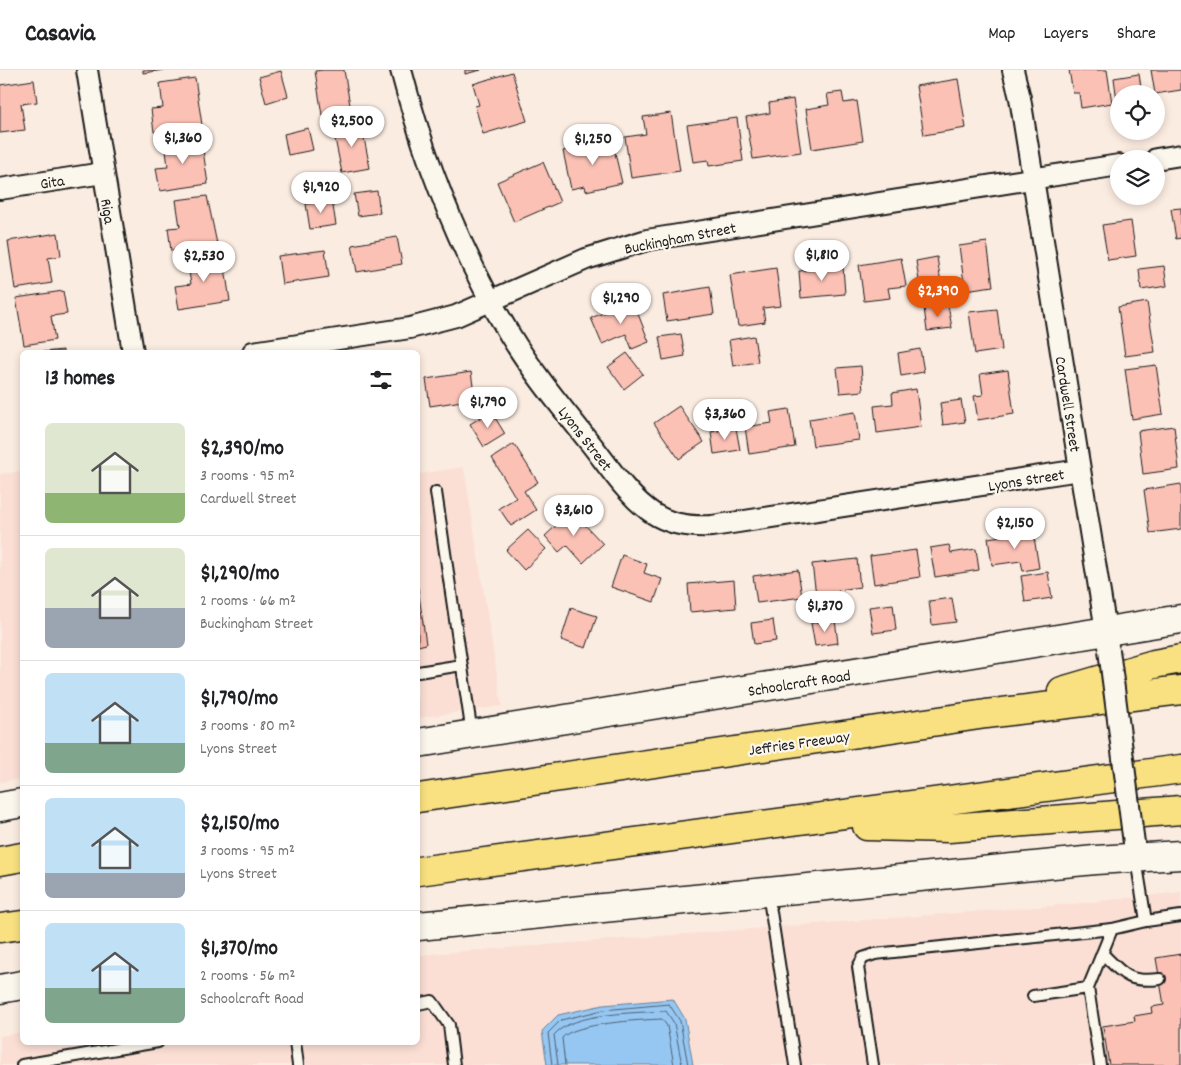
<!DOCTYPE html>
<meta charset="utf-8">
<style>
body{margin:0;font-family:Dekko,sans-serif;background:#f2f2f2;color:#202124;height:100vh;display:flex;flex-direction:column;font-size:19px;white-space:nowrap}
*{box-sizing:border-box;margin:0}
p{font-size:16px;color:#757577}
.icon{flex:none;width:28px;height:28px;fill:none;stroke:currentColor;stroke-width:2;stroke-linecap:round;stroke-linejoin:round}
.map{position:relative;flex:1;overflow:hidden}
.details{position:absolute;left:20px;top:280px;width:400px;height:695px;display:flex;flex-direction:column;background:#fff;border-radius:8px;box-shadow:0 2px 8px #0003}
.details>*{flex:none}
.fabs{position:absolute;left:1110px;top:15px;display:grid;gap:10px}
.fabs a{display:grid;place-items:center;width:55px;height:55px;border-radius:50%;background:#fff;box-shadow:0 2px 8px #0003;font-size:25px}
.price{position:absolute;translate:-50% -42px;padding:0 11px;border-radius:18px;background:#fff;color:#222;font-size:16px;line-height:32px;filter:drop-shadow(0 1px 2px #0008)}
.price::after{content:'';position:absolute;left:50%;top:30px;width:15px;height:11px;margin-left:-8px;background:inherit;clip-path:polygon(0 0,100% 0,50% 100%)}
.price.selected{background:#ea580c;color:#fff}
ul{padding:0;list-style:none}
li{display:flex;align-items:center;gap:15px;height:125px;padding:0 25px}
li+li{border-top:1px solid #e0e0e0}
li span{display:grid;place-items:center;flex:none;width:140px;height:100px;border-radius:8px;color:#555}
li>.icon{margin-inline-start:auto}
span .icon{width:60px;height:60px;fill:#fffc;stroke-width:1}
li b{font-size:21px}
h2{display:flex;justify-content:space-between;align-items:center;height:60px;padding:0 25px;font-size:21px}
header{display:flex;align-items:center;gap:30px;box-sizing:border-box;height:70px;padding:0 25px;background:#fff;border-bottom:1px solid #e0e0e0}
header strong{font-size:24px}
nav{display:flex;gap:28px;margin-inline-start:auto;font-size:18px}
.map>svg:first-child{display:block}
.built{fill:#fbdfd4}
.water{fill:#96c7f2;stroke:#65839c}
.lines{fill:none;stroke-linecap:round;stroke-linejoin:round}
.shore{stroke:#4d6072;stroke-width:1}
.building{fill:#fcc1b5;stroke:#1c1c1c}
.service-casing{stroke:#1c1c1c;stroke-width:14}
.minor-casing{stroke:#1c1c1c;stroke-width:24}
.secondary-casing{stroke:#1c1c1c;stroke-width:31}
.motorway-casing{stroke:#1c1c1c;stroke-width:31}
.service{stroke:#fbf7ec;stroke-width:10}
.minor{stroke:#fbf7ec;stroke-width:20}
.secondary{stroke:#fbf7ec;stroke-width:28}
.motorway{stroke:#f9e181;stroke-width:28}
.minor-bridge-casing{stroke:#1c1c1c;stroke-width:24;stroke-linecap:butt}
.minor-bridge{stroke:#fbf7ec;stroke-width:20}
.labels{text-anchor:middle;stroke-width:4.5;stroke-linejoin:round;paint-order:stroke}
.street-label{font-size:16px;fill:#1c1c1c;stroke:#fbf7ec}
</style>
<header>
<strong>Casavia</strong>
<nav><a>Map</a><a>Layers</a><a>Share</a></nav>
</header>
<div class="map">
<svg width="1181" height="995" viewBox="0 0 1181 995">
<rect width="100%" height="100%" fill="#fbece1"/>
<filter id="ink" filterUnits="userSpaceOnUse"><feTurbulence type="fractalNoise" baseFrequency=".02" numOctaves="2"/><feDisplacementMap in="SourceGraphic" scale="10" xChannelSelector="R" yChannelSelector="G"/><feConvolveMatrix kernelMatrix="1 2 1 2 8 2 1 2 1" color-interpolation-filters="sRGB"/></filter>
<g filter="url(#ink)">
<path class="built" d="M464,397L502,636L418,648V404Z
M22,401V709L0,712V404Z
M1181,822V995H0V966L22,962V972H418V886L428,884L1073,834Z"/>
<path class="water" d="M673,929L685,949L693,995H547L542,961L558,945L603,935Z"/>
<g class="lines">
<path class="shore" d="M552,995L548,963L561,950L603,940L669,934L680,951L688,995
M558,995L554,965C573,942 637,943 666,941L674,953L682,995
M565,995L562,968C574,953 641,950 662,949L667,956L674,995"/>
</g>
<path class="building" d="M143,0H164L143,3Z
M323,0H344L351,41L322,45L315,1Z
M465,0H481L465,4Z
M1069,0H1107L1112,33L1081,38L1079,23H1073Z
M1151,0H1181V20L1155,24Z
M281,1L288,26L266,33L259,7Z
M512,2L527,51L483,64L475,36L479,35L473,14Z
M1139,4L1142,24H1119L1117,31L1114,8Z
M195,8L202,55L154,62L151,39L163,38L160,13Z
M958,9L966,58L924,65L916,16Z
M34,10L37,32L21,34L25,60L0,63V15Z
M842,22L844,33L857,31L863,71L812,79L806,39L829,35L827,24Z
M793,29L801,82L753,89L746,47L770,43L769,33Z
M671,43L680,101L631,108L625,67L646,64L643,47Z
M737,48L743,91L709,96L708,90L693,92L687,55Z
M361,53L370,98L342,103L333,59Z
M308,58L313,80L288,85L284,64Z
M201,67L208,114L160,121L156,98L168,97L165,72Z
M612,70L622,113L586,121L585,116L571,119L563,81Z
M543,92L560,132L514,152L497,112Z
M377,121L380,143L358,146L354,124Z
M207,126L217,174L171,181L168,158L180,157L176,130Z
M332,130L336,155L310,159L306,134Z
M1181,138V168L1176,169L1171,139Z
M1131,151L1136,186L1108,190L1102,155Z
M58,163L61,186L48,188L52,213L15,219L8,171Z
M397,167L402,194L357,202L352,175Z
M987,172L993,216L965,220L959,176Z
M325,180L329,207L282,214L278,186Z
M223,184L230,231L179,239L175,216L191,214L187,189Z
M937,187L941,213L920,217L916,191Z
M901,188L906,216L888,218L890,228L864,231L859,195Z
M1164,196L1167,216L1141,220L1139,199Z
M843,197L845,224L801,228L799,201Z
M776,198L781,236L763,238L765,252L738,256L730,205Z
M710,217L714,244L667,251L663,225Z
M63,221L67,244L51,246L55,270L24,275L16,228Z
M633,231L649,272L632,279L626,264L602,274L591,248Z
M1147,232L1155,282L1125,286L1118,237Z
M948,235L952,258L927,261L924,238Z
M997,239L1002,280L975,284L969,242Z
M681,264L685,286L663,290L659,267Z
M754,266L758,292L733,296L729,270Z
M920,279L924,302L901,306L898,283Z
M63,280V282H43Z
M627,283L643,304L624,319L608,297Z
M1156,295L1163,344L1132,349L1125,299Z
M861,296L863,321L840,323L837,298Z
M1008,300L1014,344L978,350L974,326L983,325L980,304Z
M471,302L475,329L430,336L426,309Z
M916,319L921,357L877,363L874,336L893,334L892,323Z
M961,330L965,352L943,355L940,333Z
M679,336L704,372L679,389L654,353Z
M789,339L795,377L749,384L745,357L772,353L770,342Z
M491,341L505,364L484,377L470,354Z
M855,342L859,370L813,376L809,349Z
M1174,356L1179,399L1143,404L1138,361Z
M736,358L740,380L714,384L711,362Z
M514,374L538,412L524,421L536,440L511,456L499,438L516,428L492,388Z
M1181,414V459L1150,463L1144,420Z
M572,441L603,474L583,493L567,475L559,482L545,466Z
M528,460L546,479L524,500L506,480Z
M1033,461L1039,498L1023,501L1021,491L992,495L988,468Z
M949,475L951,483L976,479L979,500L935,507L930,478Z
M916,480L920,507L874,514L870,486Z
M622,485L647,494L644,503L662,509L654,532L611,517Z
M857,489L860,517L838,520L839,530L817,532L812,494Z
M798,500L802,527L757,533L753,506Z
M1048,502L1052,528L1025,532L1021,506Z
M734,510L736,538L690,542L688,514Z
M418,518L426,574L418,576Z
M952,528L956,552L932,555L929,531Z
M893,534L896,560L873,563L869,537Z
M571,538L597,546L586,578L561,570Z
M773,550L776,571L754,574L751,553Z
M835,550L838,573L815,576L811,553Z
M1181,884V995H1109L1103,956L1135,951L1134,946L1152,943L1151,937L1164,935L1156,888Z"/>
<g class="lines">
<defs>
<path id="service" d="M436,422L472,664
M418,602L462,595
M768,823L795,995
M1146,851L1181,846
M1102,883C1123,904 1128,913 1160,909
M1033,926L1088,918
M418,934L432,931L449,955L454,995
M295,972L298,995
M22,995L158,972
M873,995L858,897L863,888L875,884L1112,859L1146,851L1136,789
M1100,995L1088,918L1112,859"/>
<path id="minor" d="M87,0L133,282
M401,0C425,92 461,183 510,265C533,303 563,339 591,374C610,398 628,427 654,444C671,455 692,457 712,456L1080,400
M1013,0L1020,28L1108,573
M1156,89L1181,85
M0,119L103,103
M253,282L410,258L456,246L586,189L647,170L1119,95
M1132,758L1136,788"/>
<path id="secondary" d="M418,673L1181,549
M0,737L22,733
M418,856L1095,790L1181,785
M0,919L22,915"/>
<path id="motorway" d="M1062,621L1154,594L1181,589
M418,728L986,644L1181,620
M867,756L949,758L1181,740
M0,791L22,787
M418,801L1181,699
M0,858L22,855"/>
</defs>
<use href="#service" class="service-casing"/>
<use href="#minor" class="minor-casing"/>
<use href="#secondary" class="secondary-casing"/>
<use href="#motorway" class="motorway-casing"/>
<use href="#service" class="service"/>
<use href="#minor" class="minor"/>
<use href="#secondary" class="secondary"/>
<use href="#motorway" class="motorway"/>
<defs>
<path id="minor-bridge" d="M1109,580L1132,758"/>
</defs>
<use href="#minor-bridge" class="minor-bridge-casing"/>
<use href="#minor-bridge" class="minor-bridge"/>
</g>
</g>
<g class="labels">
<g class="street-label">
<text transform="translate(52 111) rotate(-9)" y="6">Gita</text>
<text transform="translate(109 141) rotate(81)" y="6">Riga</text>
<text transform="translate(680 167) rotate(-11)" y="6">Buckingham Street</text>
<text transform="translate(1069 334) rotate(81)" y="6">Cardwell Street</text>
<text transform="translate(586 368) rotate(52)" y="6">Lyons Street</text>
<text transform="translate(1026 409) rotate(-9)" y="6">Lyons Street</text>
<text transform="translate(799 612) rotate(-9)" y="6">Schoolcraft Road</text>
<text transform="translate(799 672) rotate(-8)" y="6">Jeffries Freeway</text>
</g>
</g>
</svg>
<div class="fabs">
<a><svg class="icon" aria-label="locate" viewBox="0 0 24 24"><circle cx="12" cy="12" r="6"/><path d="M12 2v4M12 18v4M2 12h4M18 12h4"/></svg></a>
<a><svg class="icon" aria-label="layers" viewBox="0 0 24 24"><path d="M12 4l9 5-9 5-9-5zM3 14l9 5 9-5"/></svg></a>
</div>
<b class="price" style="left:352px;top:78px">$2,500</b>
<b class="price" style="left:183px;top:95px">$1,360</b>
<b class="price" style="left:593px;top:96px">$1,250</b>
<b class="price" style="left:321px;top:144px">$1,920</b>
<b class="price" style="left:822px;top:212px">$1,810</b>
<b class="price" style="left:204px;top:213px">$2,530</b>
<b class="price selected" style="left:938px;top:248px">$2,390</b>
<b class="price" style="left:621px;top:255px">$1,290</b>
<b class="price" style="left:488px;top:359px">$1,790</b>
<b class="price" style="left:725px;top:371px">$3,360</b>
<b class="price" style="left:574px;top:467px">$3,610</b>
<b class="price" style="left:1015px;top:480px">$2,150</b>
<b class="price" style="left:825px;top:563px">$1,370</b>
<section class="details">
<h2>13 homes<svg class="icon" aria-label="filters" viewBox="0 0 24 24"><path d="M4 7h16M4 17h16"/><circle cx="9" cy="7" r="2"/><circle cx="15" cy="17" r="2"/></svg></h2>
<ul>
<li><span style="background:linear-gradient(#dfe7d0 70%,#8fb573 0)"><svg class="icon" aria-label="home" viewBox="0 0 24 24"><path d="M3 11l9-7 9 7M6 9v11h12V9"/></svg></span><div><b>$2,390/mo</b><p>3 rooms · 95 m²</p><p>Cardwell Street</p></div></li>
<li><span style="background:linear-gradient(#dfe7d0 60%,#9aa5b1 0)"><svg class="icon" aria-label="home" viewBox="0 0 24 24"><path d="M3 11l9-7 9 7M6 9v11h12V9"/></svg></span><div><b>$1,290/mo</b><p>2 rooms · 66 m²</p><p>Buckingham Street</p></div></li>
<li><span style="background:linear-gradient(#bfe0f5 70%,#7fa58c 0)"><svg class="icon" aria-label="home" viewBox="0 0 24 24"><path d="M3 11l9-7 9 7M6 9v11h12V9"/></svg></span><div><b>$1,790/mo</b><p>3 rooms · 80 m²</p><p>Lyons Street</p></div></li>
<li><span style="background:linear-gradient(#bfe0f5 75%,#9aa5b1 0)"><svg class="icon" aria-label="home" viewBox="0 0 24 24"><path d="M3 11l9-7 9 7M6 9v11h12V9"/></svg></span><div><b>$2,150/mo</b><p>3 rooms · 95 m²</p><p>Lyons Street</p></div></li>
<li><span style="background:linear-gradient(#bfe0f5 65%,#7fa58c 0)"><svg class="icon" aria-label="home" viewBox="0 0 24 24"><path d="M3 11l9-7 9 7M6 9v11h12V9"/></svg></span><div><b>$1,370/mo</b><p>2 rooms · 56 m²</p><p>Schoolcraft Road</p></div></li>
</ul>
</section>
</div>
